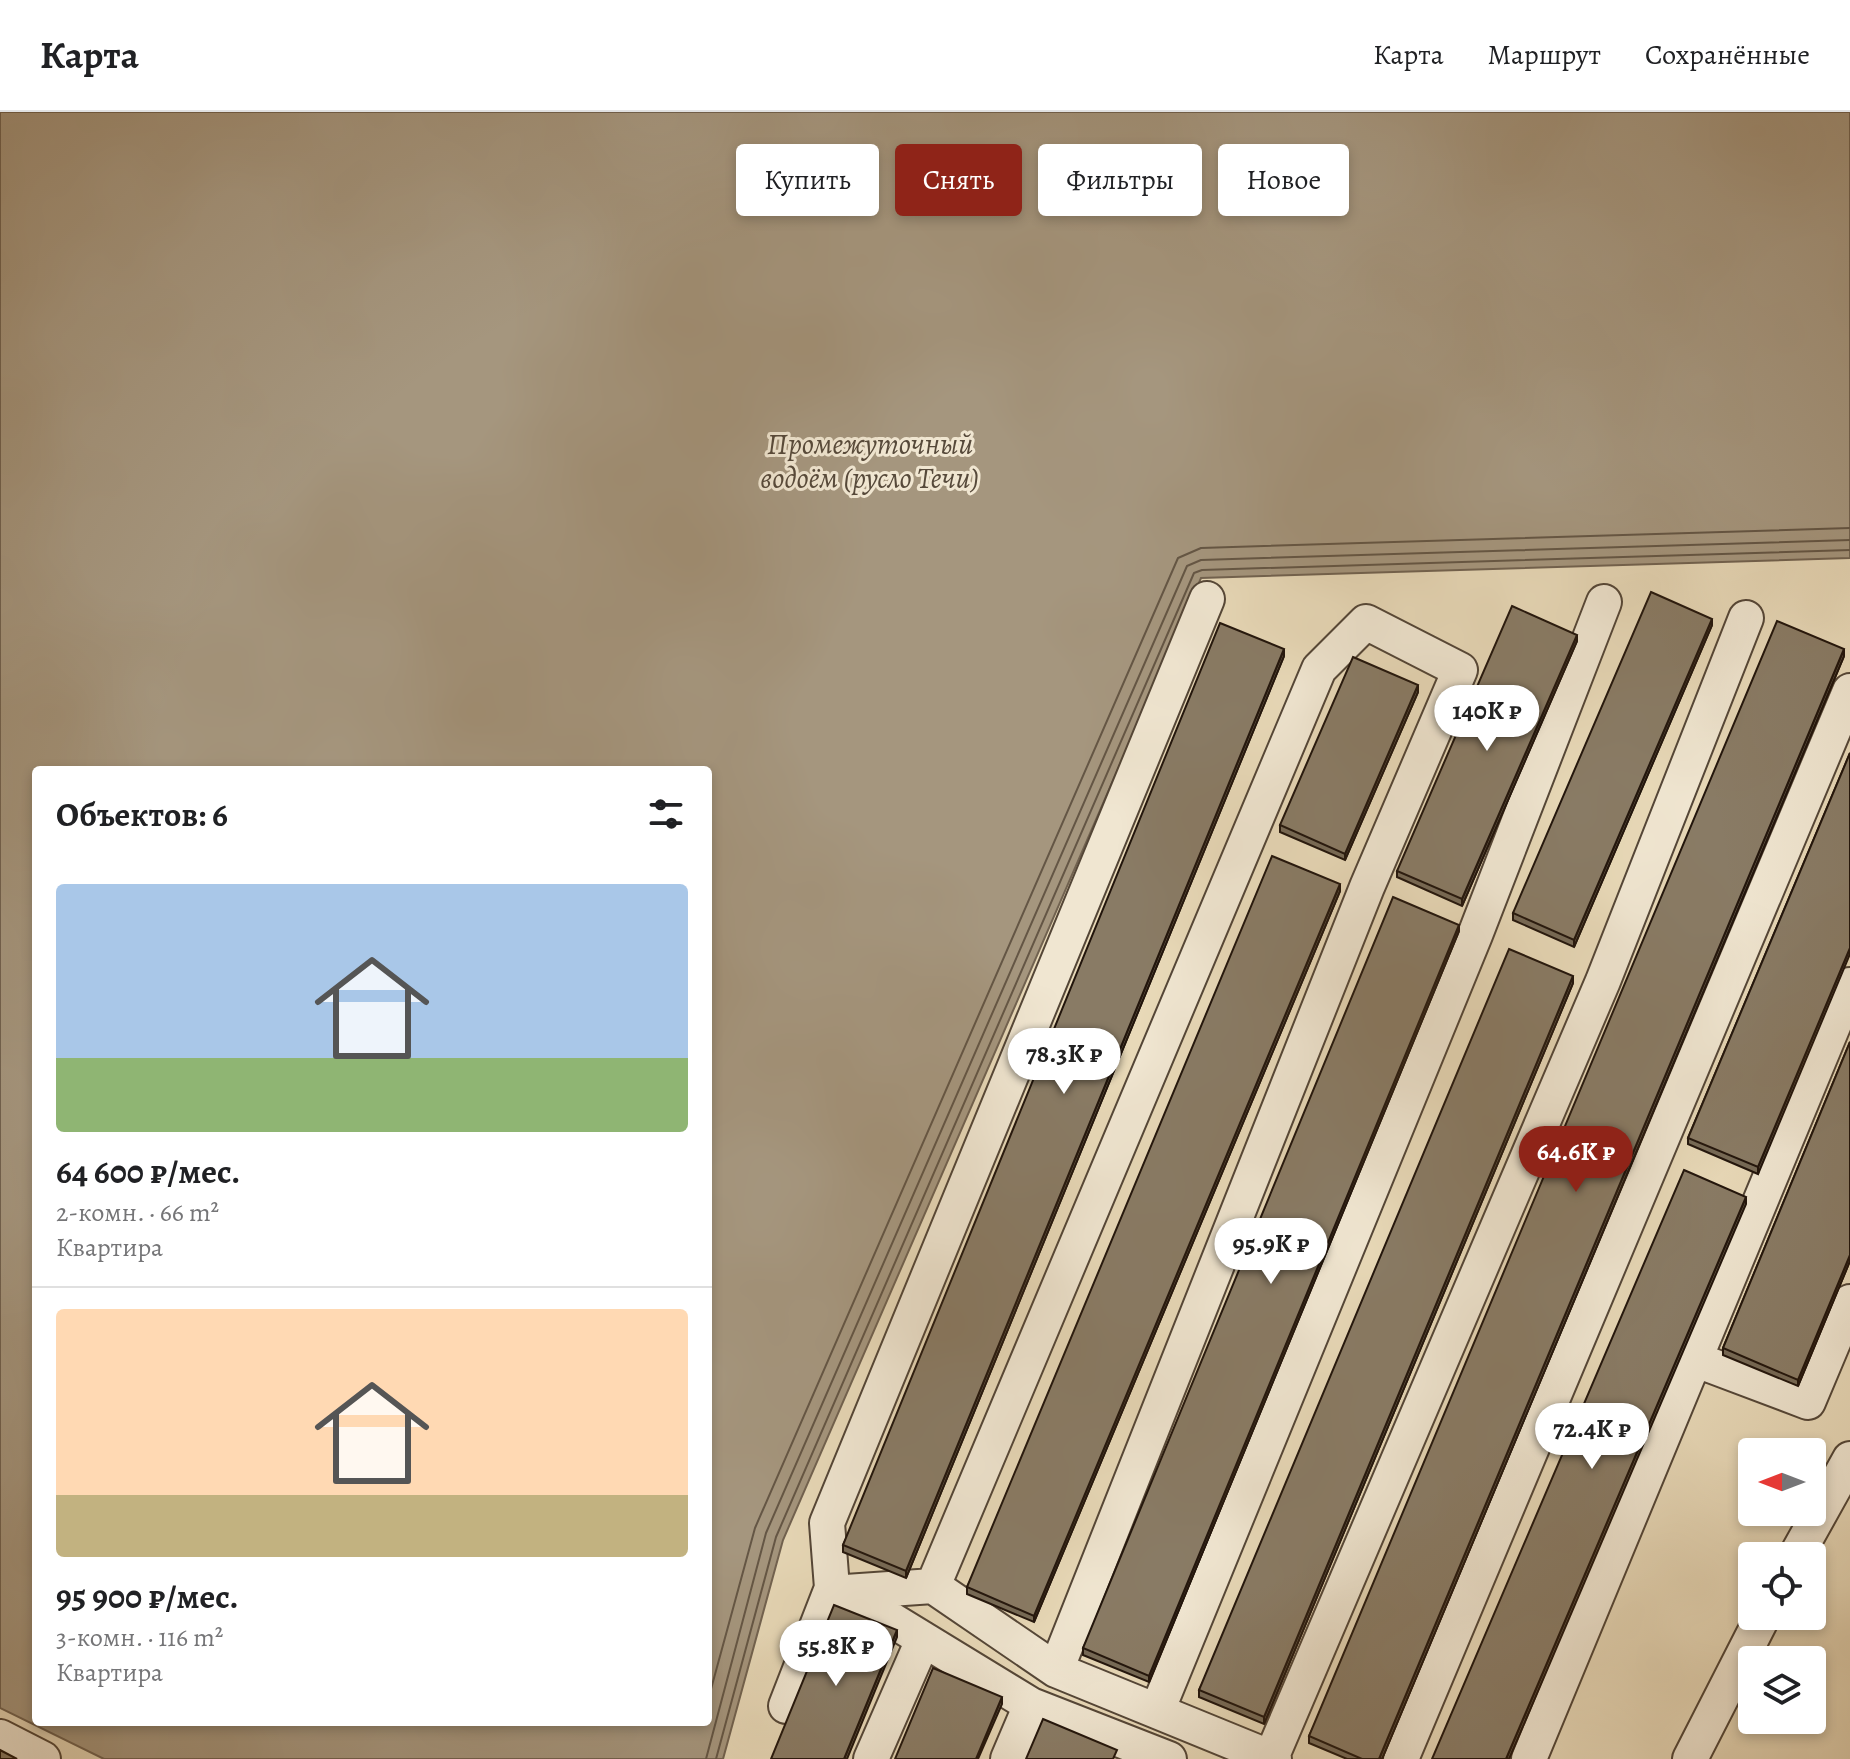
<!DOCTYPE html>
<html lang="ru">
<meta charset="utf-8">
<style>
body{margin:0;font-family:Alegreya,serif;background:#f2f2f2;color:#202124;height:100vh;display:flex;flex-direction:column;font-size:30px;white-space:nowrap}
*{box-sizing:border-box;margin:0}
p{font-size:26px;color:#757577}
.icon{flex:none;width:44px;height:44px;fill:none;stroke:currentColor;stroke-width:2;stroke-linecap:round;stroke-linejoin:round}
.map{position:relative;flex:1;overflow:hidden}
.side{position:absolute;left:32px;top:654px;width:680px;height:960px;display:flex;flex-direction:column;background:#fff;border-radius:8px;box-shadow:0 4px 12px #0003}
.side>*{flex:none}
.banner{position:absolute;left:736px;top:32px;width:760px;height:72px;display:flex;gap:16px}
.needle{width:52px;rotate:270deg}
.buttons{position:absolute;left:1738px;top:1326px;display:grid;gap:16px}
.buttons a{display:grid;place-items:center;width:88px;height:88px;border-radius:8px;background:#fff;box-shadow:0 4px 12px #0003;font-size:40px}
.price{position:absolute;translate:-50% -68px;padding:0 18px;border-radius:28px;background:#fff;color:#222;font-size:26px;line-height:52px;filter:drop-shadow(0 2px 4px #0008)}
.price::after{content:'';position:absolute;left:50%;top:48px;width:24px;height:18px;margin-left:-12px;background:inherit;clip-path:polygon(0 0,100% 0,50% 100%)}
.price.current{background:#8f2418;color:#fff}
ul{padding:0;list-style:none}
li{display:grid;align-content:center;gap:16px;height:424px;padding:0 24px}
li+li{border-top:2px solid #e0e0e0}
li span{display:grid;place-items:center;height:248px;border-radius:8px;color:#555}
li>.icon{margin-inline-start:auto}
span .icon{width:144px;height:144px;fill:#fffc;stroke-width:1}
li b{font-size:34px}
h2{display:flex;justify-content:space-between;align-items:center;height:96px;padding:0 24px;font-size:34px}
.pill{padding:0 28px;border-radius:8px;background:#fff;box-shadow:0 4px 12px #0003;font-size:28px;line-height:72px}
.pill.current{background:#8f2418;color:#fff}
header{display:flex;align-items:center;gap:48px;box-sizing:border-box;height:112px;padding:0 40px;background:#fff;border-bottom:2px solid #e0e0e0}
header strong{font-size:38px}
nav{display:flex;gap:44px;margin-inline-start:auto;font-size:28px}
.map>svg:first-child{display:block}
.water{fill:#a5967e;stroke:#716250;stroke-width:2;fill-rule:evenodd}
.lines{fill:none;stroke-linecap:round;stroke-linejoin:round}
.shore{stroke:#645645;stroke-width:2}
.minor-casing{stroke:#544637;stroke-width:38}
.minor{stroke:#f0e6d1;stroke-width:34}
.wall{fill:#766a57;stroke:#22150c;stroke-width:2}
.shaded-wall{fill:#605647;stroke:#22150c;stroke-width:2}
.building{fill:#897b65;stroke:#22150c;stroke-width:2}
.labels{text-anchor:middle;stroke-width:6;stroke-linejoin:round;paint-order:stroke}
.water-label{font-size:30px;font-style:italic;fill:#56493a;stroke:#f0e6d1}
</style>
<header>
<strong>Карта</strong>
<nav><a>Карта</a><a>Маршрут</a><a>Сохранённые</a></nav>
</header>
<div class="map">
<svg width="1850" height="1647" viewBox="0 0 1850 1647">
<rect width="100%" height="100%" fill="#e8d9b8"/>
<filter id="stains"><feTurbulence type="fractalNoise" baseFrequency=".0025" numOctaves="4"/><feColorMatrix values="0 0 0 0 .2 0 0 0 0 .09 0 0 0 0 .02 0 0 0 .5 -.17"/></filter>
<radialGradient id="worn" r=".72"><stop offset=".6" stop-color="#630" stop-opacity="0"/><stop offset="1" stop-color="#630" stop-opacity=".3"/></radialGradient>
<path class="water" d="M0,0H1850V446L1201,466L783,1428L723,1647H104L0,1596ZM36,658H708V1610H36Z"/>
<g class="lines">
<path class="shore" d="M708,1588L755,1416L1178,446L1201,436L1850,416
M706,1647L766,1421L1187,454L1201,448L1850,428
M716,1647L776,1425L1194,461L1202,458L1850,438"/>
<defs>
<path id="minor" d="M1694,1247L1808,1290L1850,1190
M1796,1444L1850,1347
M933,1474L1319,557L1366,510L1460,558L1367,775L1056,1558
M832,1476L827,1411L1207,487
M846,1480L933,1474L1056,1558L1274,1647
M786,1594L832,1476L846,1480L1031,1593L1169,1647
M1157,1599L1475,823L1604,490
M0,1625L43,1647
M1271,1646L1603,869L1746,506
M871,1647L923,1528
M1008,1647L1031,1593
M1401,1647L1850,579
M1529,1647L1850,873
M1690,1647L1763,1504"/>
</defs>
<use href="#minor" class="minor-casing"/>
<use href="#minor" class="minor"/>
</g>
<path class="wall" d="M1712,513L1574,835L1513,808V801Z
M1577,529L1462,794L1397,765V759Z
M1284,544L906,1466L843,1440V1433Z
M1844,544L1382,1647H1347L1309,1631V1624Z
M1418,580L1345,748L1280,720V713Z
M1850,641L1758,1062L1688,1032V1026Z
M1340,779L1034,1510L967,1482V1475Z
M1459,819L1149,1570L1083,1543V1536Z
M1573,871L1264,1612L1199,1585V1578Z
M1850,930V1149L1798,1274L1723,1243V1236Z"/>
<path class="shaded-wall" d="M1712,507V513L1574,835V828Z
M1577,523V529L1462,794V787Z
M1284,537V544L906,1466V1459Z
M1844,537V544L1382,1647H1379Z
M1418,573V580L1345,748V742Z
M1340,772V779L1034,1510V1504Z
M1459,813V819L1149,1570V1564Z
M1850,836V842L1758,1062V1055Z
M1573,864V871L1264,1612V1605Z
M1746,1085V1092L1509,1647H1506Z
M1850,1143V1149L1798,1274V1268Z
M897,1518V1525L847,1647H844Z
M1002,1585V1592L978,1647H976Z"/>
<path class="building" d="M1651,480L1712,507L1574,828L1513,801Z
M1512,494L1577,523L1462,787L1397,759Z
M1777,509L1844,537L1379,1647H1362L1309,1624Z
M1220,511L1284,537L906,1459L843,1433Z
M1353,545L1418,573L1345,742L1280,713Z
M1850,641V836L1758,1055L1688,1026Z
M1272,744L1340,772L1034,1504L967,1475Z
M1393,785L1459,813L1149,1564L1083,1536Z
M1509,837L1573,864L1264,1605L1199,1578Z
M1850,930V1143L1798,1268L1723,1236Z
M1684,1058L1746,1085L1506,1647H1432Z
M834,1493L897,1518L844,1647H771Z
M933,1556L1002,1585L976,1647H895Z
M1043,1607L1117,1638L1113,1647H1026Z
M0,1638L17,1647H0Z"/>
<g class="labels">
<g class="water-label">
<text x="870" y="342">Промежуточный<tspan x="870" dy="34">водоём (русло Течи)</tspan></text>
</g>
</g>
<rect width="100%" height="100%" filter="url(#stains)"/>
<rect width="100%" height="100%" fill="url(#worn)"/>
</svg>
<div class="buttons">
<a><svg class="needle" viewBox="-14 -14 28 28"><path d="M0-13l5 13h-10z" fill="#e53935"/><path d="M0 13l5-13h-10z" fill="#757577"/></svg></a>
<a><svg class="icon" aria-label="locate" viewBox="0 0 24 24"><circle cx="12" cy="12" r="6"/><path d="M12 2v4M12 18v4M2 12h4M18 12h4"/></svg></a>
<a><svg class="icon" aria-label="layers" viewBox="0 0 24 24"><path d="M12 4l9 5-9 5-9-5zM3 14l9 5 9-5"/></svg></a>
</div>
<b class="price" style="left:1487px;top:641px">140K ₽</b>
<b class="price" style="left:1064px;top:984px">78.3K ₽</b>
<b class="price current" style="left:1576px;top:1082px">64.6K ₽</b>
<b class="price" style="left:1271px;top:1174px">95.9K ₽</b>
<b class="price" style="left:1592px;top:1359px">72.4K ₽</b>
<b class="price" style="left:836px;top:1576px">55.8K ₽</b>
<div class="banner">
<a class="pill">Купить</a>
<a class="pill current">Снять</a>
<a class="pill">Фильтры</a>
<a class="pill">Новое</a>
</div>
<section class="side">
<h2>Объектов: 6<svg class="icon" aria-label="filters" viewBox="0 0 24 24"><path d="M4 7h16M4 17h16"/><circle cx="9" cy="7" r="2"/><circle cx="15" cy="17" r="2"/></svg></h2>
<ul>
<li><span style="background:linear-gradient(#a9c7e8 70%,#8fb573 0)"><svg class="icon" aria-label="home" viewBox="0 0 24 24"><path d="M3 11l9-7 9 7M6 9v11h12V9"/></svg></span><div><b>64 600 ₽/мес.</b><p>2-комн. · 66 m²</p><p>Квартира</p></div></li>
<li><span style="background:linear-gradient(#ffd9b3 75%,#c2b280 0)"><svg class="icon" aria-label="home" viewBox="0 0 24 24"><path d="M3 11l9-7 9 7M6 9v11h12V9"/></svg></span><div><b>95 900 ₽/мес.</b><p>3-комн. · 116 m²</p><p>Квартира</p></div></li>
</ul>
</section>
</div>
